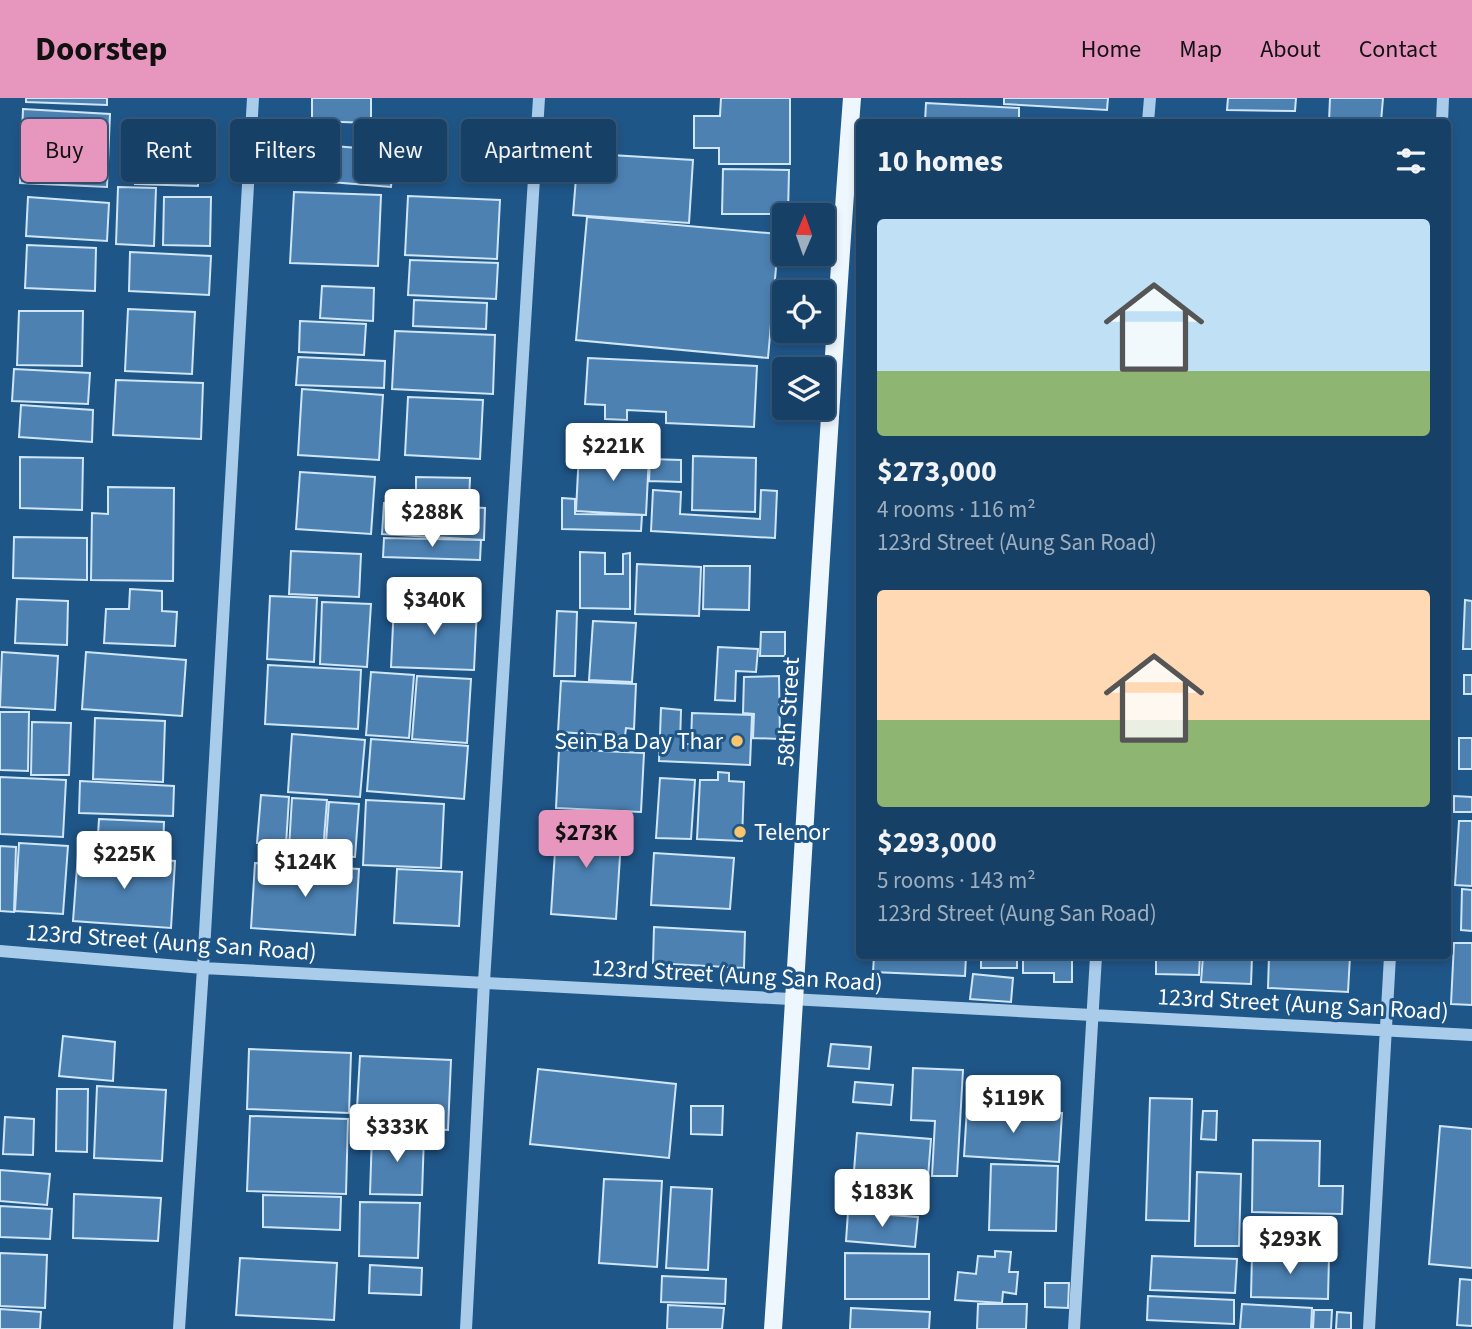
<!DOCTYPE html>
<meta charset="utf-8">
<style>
body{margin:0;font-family:"Source Sans 3",sans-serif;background:#244b6f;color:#f1f3f6;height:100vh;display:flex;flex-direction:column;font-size:26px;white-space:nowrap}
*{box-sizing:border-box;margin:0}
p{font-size:23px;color:#9eafbf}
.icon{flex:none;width:38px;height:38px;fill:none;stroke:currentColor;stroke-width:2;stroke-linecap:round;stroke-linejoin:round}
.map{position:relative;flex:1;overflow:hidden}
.details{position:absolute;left:856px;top:21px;width:595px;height:840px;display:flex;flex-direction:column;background:#174066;border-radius:7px;box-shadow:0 4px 10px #0003,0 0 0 2px #36597a}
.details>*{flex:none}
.top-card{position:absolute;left:21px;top:21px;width:665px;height:63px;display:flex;gap:14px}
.needle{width:46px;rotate:2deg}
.controls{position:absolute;left:772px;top:105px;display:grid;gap:14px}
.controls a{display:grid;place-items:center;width:63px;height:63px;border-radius:7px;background:#174066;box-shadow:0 4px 10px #0003,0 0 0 2px #36597a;font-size:35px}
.price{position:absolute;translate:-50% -60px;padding:0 16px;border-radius:7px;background:#fff;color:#222;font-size:23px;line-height:46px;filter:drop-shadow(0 2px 4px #0008)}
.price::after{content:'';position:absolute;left:50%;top:42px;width:21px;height:16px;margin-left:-10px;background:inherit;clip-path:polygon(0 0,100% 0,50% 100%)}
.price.active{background:#e797bd;color:#111}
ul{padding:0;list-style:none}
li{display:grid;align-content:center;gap:14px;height:371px;padding:0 21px}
li span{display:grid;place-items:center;height:217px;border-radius:7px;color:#555}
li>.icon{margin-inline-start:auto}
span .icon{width:126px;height:126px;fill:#fffc;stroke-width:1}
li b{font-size:30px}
h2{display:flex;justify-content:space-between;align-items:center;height:84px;padding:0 21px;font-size:30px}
.pill{padding:0 24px;border-radius:7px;background:#174066;box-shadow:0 4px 10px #0003,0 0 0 2px #36597a;font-size:24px;line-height:63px}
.pill.active{background:#e797bd;color:#111}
header{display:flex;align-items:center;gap:42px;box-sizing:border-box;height:98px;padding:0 35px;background:#e797bd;color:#111}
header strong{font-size:33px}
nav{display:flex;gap:38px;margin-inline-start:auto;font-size:24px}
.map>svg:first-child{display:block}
.building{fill:#4c81b2;stroke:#cfe5f8;stroke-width:2}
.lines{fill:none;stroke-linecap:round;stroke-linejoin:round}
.minor{stroke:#aacceb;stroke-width:12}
.major{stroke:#eef6fe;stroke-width:18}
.poi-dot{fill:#f9c46a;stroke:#1f5688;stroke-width:2.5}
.labels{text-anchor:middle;stroke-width:6;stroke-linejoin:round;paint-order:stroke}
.street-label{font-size:24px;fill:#fff;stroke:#1f5688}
.poi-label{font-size:24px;fill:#fff;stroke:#1f5688;text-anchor:end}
</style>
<header>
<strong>Doorstep</strong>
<nav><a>Home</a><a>Map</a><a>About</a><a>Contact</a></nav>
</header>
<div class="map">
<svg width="1472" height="1231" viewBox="0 0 1472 1231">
<rect width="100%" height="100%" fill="#1f5688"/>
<path class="building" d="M26,0H107V7L26,4Z
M312,0H371V25L312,23Z
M721,0H790V66H719V50H694V18H720Z
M1004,0H1108L1107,12L1004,6Z
M1228,0H1296L1295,13L1227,12Z
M1330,0H1383L1381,24H1329Z
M926,5L1019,10V24H925Z
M23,11L110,16L107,89L20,85Z
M1211,20L1286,24H1210Z
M144,24L192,26L191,47L143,45Z
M334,48L394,53L391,89L331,84Z
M136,53L199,55L198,88L135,86Z
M578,55L693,62L689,125L573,117Z
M723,71L789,72L788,116H722Z
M118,89L156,90L154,148L116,146Z
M294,94L381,97L378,168L290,165Z
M408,98L500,102L497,161L405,157Z
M28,99L109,105L107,143L26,138Z
M164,99H211L210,148L163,147Z
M587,119L779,136L768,260L576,242Z
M27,147L96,150L95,193L25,190Z
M130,154L211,158L209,197L129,193Z
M410,162L498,165L496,201L408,197Z
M322,188L374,190L373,223L320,220Z
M414,202L487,205L486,231L413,228Z
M128,211L195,214L192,276L125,273Z
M19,213H83L82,268L17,267Z
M300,223L366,226L364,257L299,254Z
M395,233L495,237L493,296L392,291Z
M298,259L385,263L384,290L296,287Z
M588,260L757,268L754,329L666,325V314L627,312V322L605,321V307L585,306Z
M14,271L90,275L88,306L12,303Z
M116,282L203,285L201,341L113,337Z
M302,291L383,297L379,362L298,357Z
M408,299L483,302L480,361L405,357Z
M21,307L93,312L92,344L19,339Z
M579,354L649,357L646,417L576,413Z
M693,358L756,360L755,414L692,412Z
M20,359L83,360L82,412L20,410Z
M650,361L681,362V384L649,383Z
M300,374L375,379L371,436L296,431Z
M416,379L470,380L469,404L416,402Z
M108,389L174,390L173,483L91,482L92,415L108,416Z
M653,392L681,394L680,416L760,421L761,392L777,393L775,440L651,433Z
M562,400L575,401V416L642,417L641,433L562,431Z
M384,405L485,410L484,442L382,436Z
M14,439L87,440V482L13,480Z
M384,440L481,442L480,462L383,459Z
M291,453L361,456L359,499L289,496Z
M580,454L605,455V476H623V456L630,455V511L580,510Z
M637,466L701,469L699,518L635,516Z
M704,468H750L749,512L703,511Z
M130,491L162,493V513L177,514L175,548L104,545L106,511H129Z
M270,498L317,500L314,564L267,561Z
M17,501L68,503L67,547L15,545Z
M1465,502L1472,503V551H1463Z
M322,504L371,506L367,569L320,566Z
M394,506L477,510L474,572L391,569Z
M557,513L577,514L575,578H554Z
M593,523L636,525L632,584L589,582Z
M761,534H785V558H760Z
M718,549L758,551L756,574L736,573L735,603L715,602Z
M2,554L58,558L55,612L0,609Z
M86,554L186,562L182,618L82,611Z
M268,567L361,572L358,631L265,626Z
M371,574L414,577L409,640L366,637Z
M1464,577H1472V596H1464Z
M417,578L471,581L467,645L412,641Z
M779,578L780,641L753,640L754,616L743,615L744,579Z
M561,583L636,586L634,631L626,630L625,638L558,634Z
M661,610L681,612L680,646H691L692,615L752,617L750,667L659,663Z
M0,614H29L28,673L0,672Z
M95,620L165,623L163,684L93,681Z
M32,624L71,625L69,677H31Z
M292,636L365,642L360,699L288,694Z
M1459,640H1472V671H1459Z
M371,641L468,648L464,701L367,693Z
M559,651L644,655L641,714L556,710Z
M718,674L729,675V683L744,684L742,743L697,741L700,682H718Z
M0,679L66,682L63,739L0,736Z
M660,680L695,682L691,741L656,740Z
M80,683L174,688L173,718L79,715Z
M261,697L289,699L286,747L257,745Z
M1454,698L1472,699V714H1454Z
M292,700L327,702L323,753L289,750Z
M366,702L444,706L441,770L363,767Z
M329,704L359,706L355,759L325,757Z
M99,721L164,724L163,755L97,752Z
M557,722L622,727L616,821L551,816Z
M1459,723H1472V788L1455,787Z
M19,745L68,748L63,816L15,813Z
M0,748L16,749L14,814L0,813Z
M654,755L734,760L730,811L651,807Z
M78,756L175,763L171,830L73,823Z
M255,765L359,771L355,837L251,830Z
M397,771L462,774L459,828L394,825Z
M1462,791L1472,792V833L1461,832Z
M654,829L745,834L744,870L653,865Z
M1454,845H1472V907L1451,906Z
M874,858H966L965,878L873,874Z
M981,858H1017V870H981Z
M1023,858H1072V884H1054V875H1023Z
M1156,858H1200L1199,877L1156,876Z
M1203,858H1252L1251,886L1201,884Z
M1269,858H1350L1348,894L1268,890Z
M973,876L1013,880L1011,904L970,901Z
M63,938L115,944L113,983L59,978Z
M831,946L871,949L869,971L828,968Z
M249,951L351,955L349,1015L247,1011Z
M360,958L451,962L448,1032L356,1027Z
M913,970L963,972L957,1078H932L935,1023L911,1022Z
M538,971L676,986L669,1060L530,1046Z
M855,984L893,987L891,1007L853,1004Z
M97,988L166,992L162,1063L94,1060Z
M57,991H88L87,1054L56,1053Z
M1150,1000L1192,1001L1189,1123L1146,1122Z
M691,1008H723L722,1037L691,1036Z
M967,1010L1062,1015L1059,1064L964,1058Z
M1203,1013H1217L1216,1042L1201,1041Z
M250,1018L348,1021L346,1096L247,1093Z
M5,1019L34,1021L33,1057L3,1056Z
M1440,1028L1472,1031V1170L1429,1166Z
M857,1035L931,1041L926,1105L852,1098Z
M372,1036L424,1037L422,1097L370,1096Z
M1253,1042L1320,1043L1319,1088H1343L1342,1116L1252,1114Z
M991,1066L1058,1068L1056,1133L989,1132Z
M0,1072L50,1076L47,1107L0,1103Z
M1197,1074L1241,1076L1239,1148H1195Z
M604,1081L662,1083L657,1169L599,1165Z
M671,1089L712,1091L708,1172L666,1170Z
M74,1096L161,1100L158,1143L73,1140Z
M263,1097L341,1099L340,1132L263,1129Z
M360,1104L420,1105L418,1160L359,1158Z
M0,1108L52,1111L50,1141L0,1139Z
M848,1114L918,1119L915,1149L846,1143Z
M995,1153L1011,1154L1009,1174H1018L1016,1196L1003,1194L1002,1205L955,1202L958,1174L976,1176L978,1158L995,1159Z
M0,1155L47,1157L45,1210L0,1208Z
M845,1155L929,1156V1201H845Z
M1252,1156L1329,1158L1328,1201L1251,1199Z
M1152,1158L1237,1161L1235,1195L1150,1192Z
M240,1160L337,1165L334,1222L236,1217Z
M370,1167L422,1170L421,1197L369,1195Z
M662,1178L726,1181L725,1206L661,1204Z
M1460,1181L1472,1182V1228L1457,1227Z
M1045,1185H1069L1068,1210L1045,1209Z
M1148,1198L1234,1202V1226L1147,1222Z
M978,1206H1027L1026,1231H977Z
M1242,1206L1312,1210L1311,1231H1240Z
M668,1207L724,1210L722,1231H667Z
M851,1210L930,1214L929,1231H850Z
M0,1211L41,1214L40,1231H0Z
M1314,1212H1332L1331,1231H1313Z
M1337,1214L1351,1215V1231H1336Z"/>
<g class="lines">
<path class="minor" d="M1148,24L1150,0
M1442,24L1443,0
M0,853L203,870L1472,937
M179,1231L203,870L253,0
M466,1231L484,884L539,0
M1074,1231L1096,858
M1369,1231L1390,858"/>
<path class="major" d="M773,1231C801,821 821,410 852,0"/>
</g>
<g class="poi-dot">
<circle cx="737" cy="643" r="7"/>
<circle cx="740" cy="734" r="7"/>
</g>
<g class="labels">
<g class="street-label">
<text transform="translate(788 614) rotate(-87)" y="8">58th Street</text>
<text transform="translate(171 844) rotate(4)" y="8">123rd Street (Aung San Road)</text>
<text transform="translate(737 877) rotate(3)" y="8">123rd Street (Aung San Road)</text>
<text transform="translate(1303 906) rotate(3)" y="8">123rd Street (Aung San Road)</text>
</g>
<g class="poi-label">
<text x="723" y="651">Sein Ba Day Thar</text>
<text x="754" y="742" text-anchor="start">Telenor</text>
</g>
</g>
</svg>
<div class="controls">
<a><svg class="needle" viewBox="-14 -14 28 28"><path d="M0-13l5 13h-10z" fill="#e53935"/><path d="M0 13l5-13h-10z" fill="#9eafbf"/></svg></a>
<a><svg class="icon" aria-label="locate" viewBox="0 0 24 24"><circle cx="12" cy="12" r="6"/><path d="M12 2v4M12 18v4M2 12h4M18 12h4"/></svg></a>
<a><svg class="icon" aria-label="layers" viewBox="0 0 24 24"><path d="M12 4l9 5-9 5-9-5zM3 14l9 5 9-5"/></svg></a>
</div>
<b class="price" style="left:613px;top:385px">$221K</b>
<b class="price" style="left:432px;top:451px">$288K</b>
<b class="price" style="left:434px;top:539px">$340K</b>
<b class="price active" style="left:586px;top:772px">$273K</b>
<b class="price" style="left:124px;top:793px">$225K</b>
<b class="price" style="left:305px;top:801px">$124K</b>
<b class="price" style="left:1013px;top:1037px">$119K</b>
<b class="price" style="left:397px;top:1066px">$333K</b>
<b class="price" style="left:882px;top:1131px">$183K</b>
<b class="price" style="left:1290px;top:1178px">$293K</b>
<div class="top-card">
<a class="pill active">Buy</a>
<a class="pill">Rent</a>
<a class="pill">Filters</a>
<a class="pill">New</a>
<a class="pill">Apartment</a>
</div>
<section class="details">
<h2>10 homes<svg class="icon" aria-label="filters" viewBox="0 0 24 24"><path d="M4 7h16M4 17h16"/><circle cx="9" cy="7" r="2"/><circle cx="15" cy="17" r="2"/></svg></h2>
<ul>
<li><span style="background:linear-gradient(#bfe0f5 70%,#8fb573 0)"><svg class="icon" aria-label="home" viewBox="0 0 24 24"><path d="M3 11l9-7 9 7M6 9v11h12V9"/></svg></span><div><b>$273,000</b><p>4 rooms · 116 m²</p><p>123rd Street (Aung San Road)</p></div></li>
<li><span style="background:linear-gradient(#ffd9b3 60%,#8fb573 0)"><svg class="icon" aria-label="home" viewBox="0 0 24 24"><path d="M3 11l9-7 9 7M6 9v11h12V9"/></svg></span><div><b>$293,000</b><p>5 rooms · 143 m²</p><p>123rd Street (Aung San Road)</p></div></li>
</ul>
</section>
</div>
